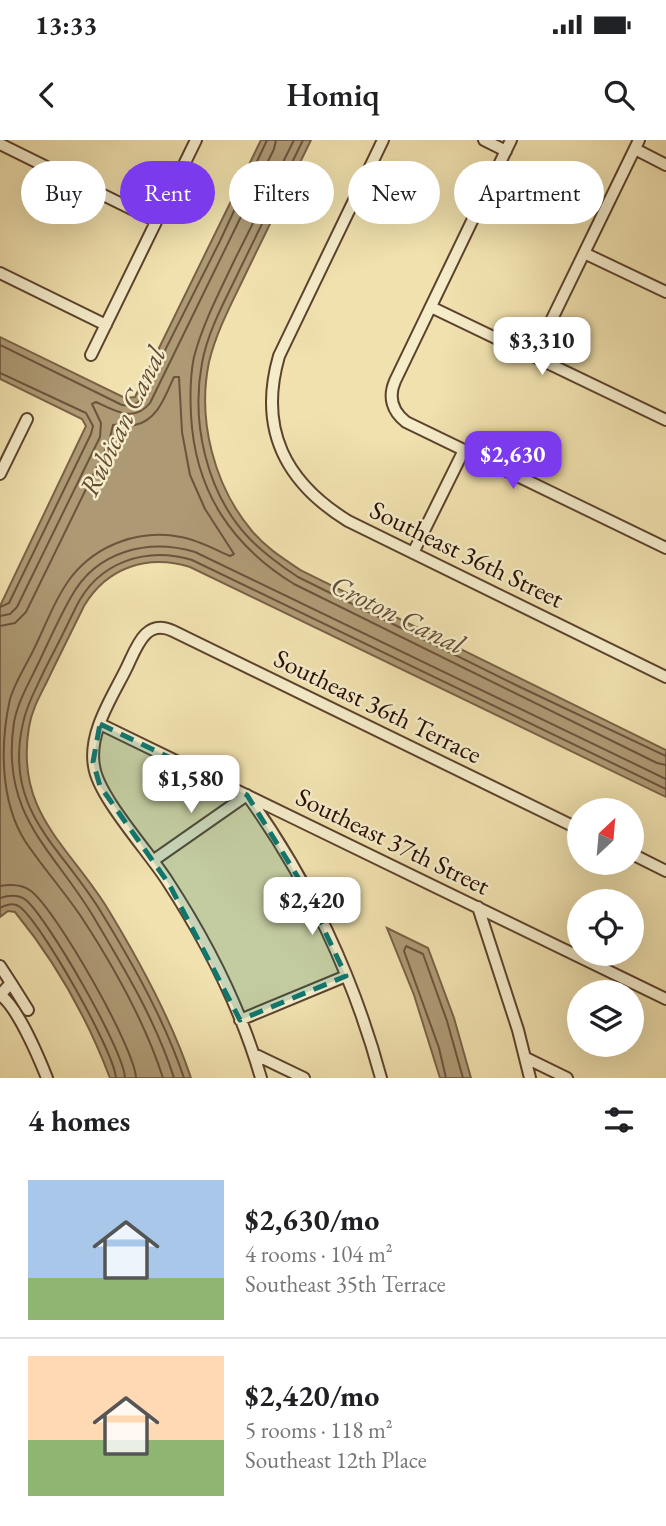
<!DOCTYPE html>
<meta charset="utf-8">
<style>
body{margin:0;font-family:"EB Garamond",serif;background:#f6f6f6;color:#202124;height:100vh;display:flex;flex-direction:column;font-size:26px;white-space:nowrap}
*{box-sizing:border-box;margin:0}
p{font-size:23px;color:#757577}
.icon{flex:none;width:38px;height:38px;fill:none;stroke:currentColor;stroke-width:2;stroke-linecap:round;stroke-linejoin:round}
.map{position:relative;height:938px;overflow:hidden}
.details{display:flex;flex-direction:column;background:#fff;flex:1}
.details>*{flex:none}
.guide{position:absolute;left:21px;top:21px;width:625px;height:63px;display:flex;gap:14px}
.needle{width:46px;rotate:26deg}
.buttons{position:absolute;left:567px;top:658px;display:grid;gap:14px}
.buttons a{display:grid;place-items:center;width:77px;height:77px;border-radius:50%;background:#fff;box-shadow:0 7px 28px #0002;font-size:35px}
.price{position:absolute;translate:-50% -60px;padding:0 16px;border-radius:14px;background:#fff;color:#222;font-size:23px;line-height:46px;filter:drop-shadow(0 2px 4px #0008)}
.price::after{content:'';position:absolute;left:50%;top:42px;width:21px;height:16px;margin-left:-10px;background:inherit;clip-path:polygon(0 0,100% 0,50% 100%)}
.price.selected{background:#7c3aed;color:#fff}
ul{padding:0;list-style:none}
li{display:flex;align-items:center;gap:21px;height:175px;padding:0 28px}
li+li{border-top:2px solid #e0e0e0}
li span{display:grid;place-items:center;flex:none;width:196px;height:140px;border-radius:0px;color:#555}
li>.icon{margin-inline-start:auto}
span .icon{width:84px;height:84px;fill:#fffc;stroke-width:1}
li b{font-size:30px}
h2{display:flex;justify-content:space-between;align-items:center;height:84px;padding:0 28px;font-size:30px}
.chip{padding:0 24px;border-radius:32px;background:#fff;box-shadow:0 7px 28px #0002;font-size:24px;line-height:63px}
.chip.selected{background:#7c3aed;color:#fff}
.status{display:flex;justify-content:space-between;align-items:center;height:49px;padding:0 35px;background:#fff;direction:ltr}
.status svg{height:19px;fill:currentColor}
header{display:flex;justify-content:space-between;align-items:center;height:91px;padding:0 28px;background:#fff;font-size:32px;font-weight:600}
.map>svg:first-child{display:block}
.water{fill:#ad9974;stroke:#796146;stroke-width:2}
.lines{fill:none;stroke-linecap:round;stroke-linejoin:round}
.shore{stroke:#6c533b;stroke-width:2}
.minor-casing{stroke:#5c422d;stroke-width:14}
.minor{stroke:#f5ecca;stroke-width:10}
.marked{fill:#0f766e;fill-opacity:0.2;stroke:#0f766e;stroke-width:5;stroke-dasharray:14 9;stroke-linejoin:round}
.labels{text-anchor:middle;stroke-width:5;stroke-linejoin:round;paint-order:stroke}
.street-label{font-size:26px;fill:#2a0d02;stroke:#f5ecca}
.water-label{font-size:28px;font-style:italic;fill:#654c35;stroke:#f5ecca}
</style>
<div class="status"><b>13:33</b><svg viewBox="0 0 49 12"><path d="M0 12V9h3v3zM5 12V6h3v6zM10 12V3h3v9zM15 12V0h3v12zM26 1h20v11H26zM47 4h2v5h-2z"/></svg></div>
<header><svg class="icon" aria-label="back" viewBox="0 0 24 24"><path d="M15 5l-7 7 7 7"/></svg>Homiq<svg class="icon" aria-label="search" viewBox="0 0 24 24"><circle cx="10" cy="10" r="6"/><path d="M15 15l6 6"/></svg></header>
<div class="map">
<svg width="666" height="938" viewBox="0 0 666 938">
<rect width="100%" height="100%" fill="#f0e1ae"/>
<filter id="stains"><feTurbulence type="fractalNoise" baseFrequency=".00286" numOctaves="4"/><feColorMatrix values="0 0 0 0 .2 0 0 0 0 .09 0 0 0 0 .02 0 0 0 .5 -.17"/></filter>
<radialGradient id="worn" r=".72"><stop offset=".6" stop-color="#630" stop-opacity="0"/><stop offset="1" stop-color="#630" stop-opacity=".3"/></radialGradient>
<path class="water" d="M261,0H311C290,43 269,86 248,129C234,159 217,189 209,222C197,280 214,346 252,391C266,408 284,419 302,431L666,610V657L190,427C148,414 107,427 84,466C73,488 62,511 51,533C43,551 32,567 29,587C15,671 66,703 106,766C139,820 171,878 191,938H110C88,880 55,821 15,772L8,771L0,777V466L86,286L82,279L0,239V197L125,258L135,257Z
M387,788L428,808L454,878L471,938H440L414,855Z"/>
<g class="lines">
<path class="shore" d="M294,0C274,40 255,80 235,119C220,151 203,183 194,217C190,236 190,256 191,275C195,351 231,405 294,444L657,623L666,625
M303,0C282,43 261,86 240,129C226,159 208,190 202,223C191,282 206,352 248,397C263,413 280,425 298,437L520,547L666,616
M0,205L122,265L130,266L139,262L220,101L267,0
M0,233L86,273L93,286L91,294L9,463L0,467
M0,476L10,474L17,467L100,297L101,283L92,264L96,262C115,271 134,283 150,263L274,9L276,0
M0,486L15,483L26,472L109,302L113,285C120,283 128,286 135,285C158,280 165,256 174,237H179L182,292L190,335L205,369L234,414L230,416C214,409 198,400 181,397C140,389 98,404 72,436C55,458 45,487 33,511C25,527 15,542 10,559C0,604 0,661 25,701C43,728 64,751 82,778C114,827 145,882 163,938
M0,746C11,744 22,744 31,751C56,770 135,908 136,938
M0,758C9,755 18,754 26,760C48,779 124,910 125,938
M0,768C7,764 14,762 20,767C42,784 114,911 116,938
M174,938C156,881 124,828 93,776C52,708 0,675 14,582C18,561 29,543 38,524C49,501 59,478 71,457C96,411 148,398 195,412L666,639
M184,938C164,879 133,824 101,772C61,706 3,671 23,583C27,563 37,547 45,529C56,508 66,488 76,467C98,422 146,406 192,420L666,649
M446,938L439,908L404,811L406,806L423,814L447,881L463,938"/>
<defs>
<path id="minor" d="M383,0L279,216C258,289 285,342 348,381L666,537
M484,0L506,11
M511,0L395,241C388,257 392,271 406,282L666,408
M0,4L156,81
M635,9L666,25
M584,113L666,152
M0,133L106,185
M431,167L666,280
M91,215L196,0
M534,216L639,0
M0,334L27,279
M413,413L464,310
M100,584L666,859
M632,714L666,731
M154,720L247,655C308,739 354,838 381,938
M478,767L518,890L530,938
M0,826L11,843L0,855
M11,843L28,870
M0,855C17,866 39,918 47,938
M240,880L346,836
M254,914L304,938
M526,918L567,938
M261,938C241,869 207,802 168,742C149,712 98,657 94,626C88,592 113,556 127,527C137,506 146,478 173,491L579,689"/>
</defs>
<use href="#minor" class="minor-casing"/>
<use href="#minor" class="minor"/>
</g>
<path class="marked" d="M100,584L247,655L304,747L346,836L240,880L169,744L100,646L93,622Z"/>
<g class="labels">
<g class="street-label">
<text transform="translate(467 414) rotate(26)" y="9">Southeast 36th Street</text>
<text transform="translate(378 566) rotate(26)" y="9">Southeast 36th Terrace</text>
<text transform="translate(393 701) rotate(26)" y="9">Southeast 37th Street</text>
</g>
<g class="water-label">
<text transform="translate(122 281) rotate(-64)" y="10">Rubican Canal</text>
<text transform="translate(398 474) rotate(26)" y="10">Croton Canal</text>
</g>
</g>
<rect width="100%" height="100%" filter="url(#stains)"/>
<rect width="100%" height="100%" fill="url(#worn)"/>
</svg>
<div class="buttons">
<a><svg class="needle" viewBox="-14 -14 28 28"><path d="M0-13l5 13h-10z" fill="#e53935"/><path d="M0 13l5-13h-10z" fill="#757577"/></svg></a>
<a><svg class="icon" aria-label="locate" viewBox="0 0 24 24"><circle cx="12" cy="12" r="6"/><path d="M12 2v4M12 18v4M2 12h4M18 12h4"/></svg></a>
<a><svg class="icon" aria-label="layers" viewBox="0 0 24 24"><path d="M12 4l9 5-9 5-9-5zM3 14l9 5 9-5"/></svg></a>
</div>
<b class="price" style="left:542px;top:237px">$3,310</b>
<b class="price selected" style="left:513px;top:351px">$2,630</b>
<b class="price" style="left:191px;top:675px">$1,580</b>
<b class="price" style="left:312px;top:797px">$2,420</b>
<div class="guide">
<a class="chip">Buy</a>
<a class="chip selected">Rent</a>
<a class="chip">Filters</a>
<a class="chip">New</a>
<a class="chip">Apartment</a>
</div>
</div>
<section class="details">
<h2>4 homes<svg class="icon" aria-label="filters" viewBox="0 0 24 24"><path d="M4 7h16M4 17h16"/><circle cx="9" cy="7" r="2"/><circle cx="15" cy="17" r="2"/></svg></h2>
<ul>
<li><span style="background:linear-gradient(#a9c7e8 70%,#8fb573 0)"><svg class="icon" aria-label="home" viewBox="0 0 24 24"><path d="M3 11l9-7 9 7M6 9v11h12V9"/></svg></span><div><b>$2,630/mo</b><p>4 rooms · 104 m²</p><p>Southeast 35th Terrace</p></div></li>
<li><span style="background:linear-gradient(#ffd9b3 60%,#8fb573 0)"><svg class="icon" aria-label="home" viewBox="0 0 24 24"><path d="M3 11l9-7 9 7M6 9v11h12V9"/></svg></span><div><b>$2,420/mo</b><p>5 rooms · 118 m²</p><p>Southeast 12th Place</p></div></li>
</ul>
</section>
